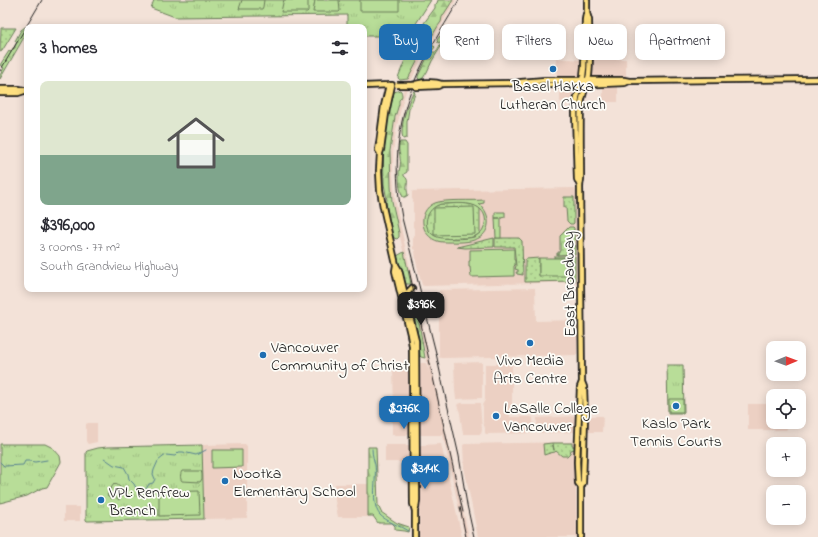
<!DOCTYPE html>
<meta charset="utf-8">
<style>
body{margin:0;font-family:"Indie Flower",sans-serif;background:#f2f2f3;color:#2b2b33;height:100vh;display:flex;flex-direction:column;font-size:15px;white-space:nowrap}
*{box-sizing:border-box;margin:0}
p{font-size:13px;color:#7c7c81}
.icon{flex:none;width:22px;height:22px;fill:none;stroke:currentColor;stroke-width:2;stroke-linecap:round;stroke-linejoin:round}
.map{position:relative;flex:1;overflow:hidden}
.drawer{position:absolute;left:24px;top:24px;width:343px;height:268px;display:flex;flex-direction:column;background:#fff;border-radius:8px;box-shadow:0 2px 10px #0003}
.drawer>*{flex:none}
.banner{position:absolute;left:379px;top:24px;width:379px;height:36px;display:flex;gap:8px}
.needle{width:26px;rotate:89deg}
.buttons{position:absolute;left:766px;top:341px;display:grid;gap:8px}
.buttons a{display:grid;place-items:center;width:40px;height:40px;border-radius:8px;background:#fff;box-shadow:0 2px 10px #0003;font-size:20px}
.price{position:absolute;translate:-50% -34px;padding:0 9px;border-radius:8px;background:#1f6fb2;color:#fff;font-size:13px;line-height:26px;filter:drop-shadow(0 1px 2px #0008)}
.price::after{content:'';position:absolute;left:50%;top:24px;width:12px;height:9px;margin-left:-6px;background:inherit;clip-path:polygon(0 0,100% 0,50% 100%)}
.price.active{background:#222;color:#fff}
ul{padding:0;list-style:none}
li{display:grid;align-content:center;gap:8px;height:212px;padding:0 16px}
li+li{border-top:1px solid #e1e1e2}
li span{display:grid;place-items:center;height:124px;border-radius:8px;color:#555}
li>.icon{margin-inline-start:auto}
span .icon{width:72px;height:72px;fill:#fffc;stroke-width:1}
li b{font-size:17px}
h2{display:flex;justify-content:space-between;align-items:center;height:48px;padding:0 16px;font-size:17px}
.chip{padding:0 14px;border-radius:8px;background:#fff;box-shadow:0 2px 10px #0003;font-size:14px;line-height:36px}
.chip.active{background:#1f6fb2;color:#fff}
.map>svg:first-child{display:block}
.built{fill:#ecd0c3}
.grass{fill:url(#grass-dots);stroke:#6a7c5a}
.forest{fill:url(#forest-firs);stroke:#6a7c5a}
.park{fill:url(#park-tufts);stroke:#6a7c5a}
.pitch{fill:#b8dd98;stroke:#6a7c5a;fill-rule:evenodd}
.lines{fill:none;stroke-linecap:round;stroke-linejoin:round}
.stream{stroke:#578191;stroke-width:1}
.major-casing{stroke:#1c1c1c;stroke-width:8}
.major{stroke:#fedf80;stroke-width:4.5}
.rail{stroke:#1c1c1c;stroke-width:1}
.major-bridge-casing{stroke:#1c1c1c;stroke-width:8;stroke-linecap:butt}
.major-bridge{stroke:#fedf80;stroke-width:4.5}
.poi-dot{fill:#1f6fb2;stroke:#fdfcf7;stroke-width:1.5}
.labels{text-anchor:middle;stroke-width:3.5;stroke-linejoin:round;paint-order:stroke}
.poi-label{font-size:16px;fill:#1c1c1c;stroke:#fdfcf7;text-anchor:start}
.street-label{font-size:16px;fill:#1c1c1c;stroke:#fdfcf7}
</style>
<div class="map">
<svg width="818" height="537" viewBox="0 0 818 537">
<defs>
<pattern id="grass-dots" width="8" height="8" patternUnits="userSpaceOnUse"><rect width="8" height="8" fill="#b8dd98"/><path d="M2 2h.1M6 6h.1" fill="none" stroke="#9ebd82" stroke-width="1.8" stroke-linecap="round"/></pattern>
<pattern id="forest-firs" width="22" height="20" patternUnits="userSpaceOnUse"><rect width="22" height="20" fill="#b8dd98"/><path d="M5 1l3.5 6h-7zM16 11l3.5 6h-7z" fill="#9ebd82"/></pattern>
<pattern id="park-tufts" width="24" height="20" patternUnits="userSpaceOnUse"><rect width="24" height="20" fill="#b8dd98"/><path d="M3 7l-1-3M5 7V3M7 7l1-3M15 17l-1-3M17 17v-4M19 17l1-3" fill="none" stroke="#9ebd82"/></pattern>
</defs>
<rect width="100%" height="100%" fill="#f3e2d8"/>
<filter id="ink" filterUnits="userSpaceOnUse"><feTurbulence type="fractalNoise" baseFrequency=".025" numOctaves="2"/><feDisplacementMap in="SourceGraphic" scale="8" xChannelSelector="R" yChannelSelector="G"/><feConvolveMatrix kernelMatrix="1 2 1 2 8 2 1 2 1" color-interpolation-filters="sRGB"/></filter>
<g filter="url(#ink)">
<path class="built" d="M451,0H456L423,56L406,91L402,104L396,130L393,153V174L395,199L398,214L469,537H465L443,435H421L419,433V364L421,363H426L429,373L418,317L395,215L391,184V162L392,141L395,119L403,91L409,76L425,44Z
M556,58L582,60L581,70L580,77L557,78Z
M592,59H626V76H593L591,74Z
M603,86H616L618,87V102H603Z
M560,87H574L575,88L576,91L574,101L560,102Z
M575,188L576,190L577,282L424,286L422,285L416,261L415,250L413,249V237L414,236V228L413,227V222L414,221V213L413,212V200L412,199V192L413,191Z
M535,288L536,321L578,320L577,355L444,358H441L439,357V291L440,290Z
M482,362V398L456,399L455,390L454,363Z
M394,363H407L409,365L410,416L408,417H395L394,416L393,364Z
M485,364H512V414H510V417H531L533,418L534,433L486,434L485,433V428L483,423V407L482,405L485,400Z
M767,402H773V422H787V429L786,430H748V404H767Z
M460,403H480L482,430L481,434H463L460,413L457,405L458,404Z
M577,416L576,432H575L540,433L537,432V418Z
M588,416H603L602,432H588L587,431Z
M392,419H410V433L409,435H392Z
M88,423H97V442L88,444L87,443L86,441V424Z
M575,442L577,537H478L464,467L463,445L465,444Z
M245,444L247,446V518L204,519L202,445Z
M441,444L462,537H419L420,446L421,445Z
M385,445H409L410,447V460L409,462H385Z
M335,484H368L369,517H338L335,501Z
M64,507H80V521H64Z"/>
<path class="grass" d="M25,27H27L26,34L23,39L0,79V75L4,68L0,65L9,51L11,52L13,48H15V46L17,42L15,41L21,30Z
M1,28H16L2,51L0,52Z
M564,197H574V223L573,224H570L567,221L566,207H564Z
M441,204C454,204 469,201 480,208V233C474,238 468,238 460,238C452,238 442,240 435,237C420,228 425,208 441,204Z
M569,227H573L574,228L575,254L557,255V253H559V251H560V236Z
M494,238V247L465,248L457,247Z
M495,238H519L522,241L523,275L517,274L516,272H518V270L515,269L516,266L514,247H495Z
M404,252L411,284H405L404,281L397,256Z
M554,256H575V281L525,282V261L526,259L539,258V275L568,258H554Z
M412,292L418,317L425,358L421,357L420,356C419,335 414,315 409,295L410,293Z
M552,443L554,450L553,443H572V446H575V449L571,450L570,453L567,456H562L556,451L555,452L550,453L544,455L543,444Z"/>
<path class="forest" d="M438,0H453L442,17L441,22C434,30 427,50 418,55L419,58L408,79L400,80L398,78L399,75L407,55L410,53C409,48 411,43 416,40V37L420,33V28L424,25V23L435,8V5L437,3Z
M450,28L448,35L432,61L427,72L423,78L420,80L418,78V76L426,60L427,59H431L432,58V57L429,56L433,46H434L435,47L432,51L433,52H436L442,42V41L438,43L437,40L440,36H445L449,29Z
M400,90L401,91C402,95 403,97 399,100V104L395,117L390,151L391,186L392,201L399,233V237L397,239L394,238L392,234L386,203L387,200L384,184L383,146C386,140 385,136 386,130C386,123 388,117 388,110C391,105 393,97 394,92Z
M414,91L415,94L409,109L407,122V138L403,139C399,127 408,103 413,92Z
M400,142H405L407,145V172L404,174V176C410,180 406,184 407,190C407,192 408,193 408,195L405,197H403C399,190 399,179 399,171C400,167 401,163 400,158C400,152 397,150 400,142Z
M368,447H376L378,505L381,512L388,517L397,523L409,527L408,532L404,531L395,530V526L392,523H378L373,516H368Z"/>
<path class="park" d="M154,0H431L408,36H364V27H347V15L175,17L151,8Z
M667,365H683L684,413H668Z
M0,444H45L53,448L60,456L61,462L47,487L42,488L27,496L0,503Z
M202,445L204,519L87,521L86,520V452L87,451L98,448L107,447Z"/>
<path class="pitch" d="M242,0H264L263,7L262,9H239Z
M284,0H308V11L307,12H281L283,3Z
M315,0H339L340,11L339,12H313Z
M360,0H399V11H360Z
M484,200V203L479,204C492,214 492,235 474,240C466,243 452,242 443,242C421,241 415,211 435,203C445,199 473,201 484,200ZM441,204C455,204 480,199 485,217C486,221 485,225 483,229C482,232 478,235 474,237C468,239 441,240 435,236C420,228 426,208 441,204Z
M474,207L475,234L434,235V208Z
M495,212H505V217L501,218V238H496L495,218H500H495Z
M514,249V260H515V265L514,266V276L471,277L470,267H469V261H470V250Z
M539,258H568L569,276H539Z
M669,399H683V412H669Z
M212,450H242V467L212,468Z
M182,471H201L202,474V479L200,482L182,481C180,479 180,474 182,471Z
M114,484L115,485L116,484L124,490V492L125,493L119,500L114,496L112,499L107,495L109,492H108Z
M199,491L200,515L159,516V492Z"/>
<g class="lines">
<path class="stream" d="M372,449C372,455 374,460 375,465C377,479 370,503 380,515C386,521 400,526 408,531
M104,458L114,465L124,467L128,474L129,479L134,484L136,488L141,490L146,489L149,484L153,483L155,479L153,474L154,470L158,461L163,457L166,455L175,456L179,452H183L196,455L206,450
M0,462L4,466L23,465L25,461H29L35,462L47,460"/>
<defs>
<path id="major" d="M516,83L521,82L545,80H624L629,81
M389,85L384,106L379,144L378,150L380,153L379,171L380,190L383,207L396,265L399,270L414,333L416,341L417,500L416,508L415,511
M413,85C420,82 434,81 442,84L516,83C528,87 541,85 553,85C577,85 601,84 625,83L629,81L818,79
M413,85L416,87L438,86L442,84
M364,86L390,85
M0,89H19L27,91
M0,93H18L24,91
M380,153L381,150L386,113L392,85
M580,186L577,179L575,113L577,97L583,76L584,67L585,20L586,14
M396,265L395,271L410,334L412,346L413,504L415,511V537
M408,297V292L412,288
M581,487L578,483L577,462L580,387L582,382L580,186L581,179C581,155 580,130 581,105C582,95 587,85 589,75C591,57 589,38 589,20L587,13V0
M581,537V487L583,483L585,416L584,387L582,382"/>
</defs>
<use href="#major" class="major-casing"/>
<use href="#major" class="major"/>
<path class="rail" d="M459,0C447,21 433,42 423,63C397,114 392,163 402,218L436,353L443,386L459,456L467,505L474,537
M0,71L42,0
M409,270L463,512
M460,507L466,537"/>
<defs>
<path id="major-bridge" d="M397,85H413"/>
</defs>
<use href="#major-bridge" class="major-bridge-casing"/>
<use href="#major-bridge" class="major-bridge"/>
</g>
</g>
<g class="poi-dot">
<circle cx="553" cy="69" r="4"/>
<circle cx="530" cy="343" r="4"/>
<circle cx="263" cy="355" r="4"/>
<circle cx="676" cy="406" r="4"/>
<circle cx="496" cy="416" r="4"/>
<circle cx="225" cy="481" r="4"/>
<circle cx="101" cy="500" r="4"/>
</g>
<g class="labels">
<g class="poi-label">
<text x="553" y="91" text-anchor="middle">Basel Hakka<tspan x="553" dy="18">Lutheran Church</tspan></text>
<text x="271" y="352">Vancouver<tspan x="271" dy="18">Community of Christ</tspan></text>
<text x="530" y="365" text-anchor="middle">Vivo Media<tspan x="530" dy="18">Arts Centre</tspan></text>
<text x="504" y="413">LaSalle College<tspan x="504" dy="18">Vancouver</tspan></text>
<text x="676" y="428" text-anchor="middle">Kaslo Park<tspan x="676" dy="18">Tennis Courts</tspan></text>
<text x="233" y="478">Nootka<tspan x="233" dy="18">Elementary School</tspan></text>
<text x="109" y="497">VPL: Renfrew<tspan x="109" dy="18">Branch</tspan></text>
</g>
<g class="street-label">
<text transform="translate(568 284) rotate(-91)" y="6">East Broadway</text>
</g>
</g>
</svg>
<div class="buttons">
<a><svg class="needle" viewBox="-14 -14 28 28"><path d="M0-13l5 13h-10z" fill="#e53935"/><path d="M0 13l5-13h-10z" fill="#7c7c81"/></svg></a>
<a><svg class="icon" aria-label="locate" viewBox="0 0 24 24"><circle cx="12" cy="12" r="6"/><path d="M12 2v4M12 18v4M2 12h4M18 12h4"/></svg></a>
<a>+</a>
<a>−</a>
</div>
<b class="price active" style="left:421px;top:326px">$396K</b>
<b class="price" style="left:404px;top:430px">$276K</b>
<b class="price" style="left:425px;top:490px">$314K</b>
<div class="banner">
<a class="chip active">Buy</a>
<a class="chip">Rent</a>
<a class="chip">Filters</a>
<a class="chip">New</a>
<a class="chip">Apartment</a>
</div>
<section class="drawer">
<h2>3 homes<svg class="icon" aria-label="filters" viewBox="0 0 24 24"><path d="M4 7h16M4 17h16"/><circle cx="9" cy="7" r="2"/><circle cx="15" cy="17" r="2"/></svg></h2>
<ul>
<li><span style="background:linear-gradient(#dfe7d0 60%,#7fa58c 0)"><svg class="icon" aria-label="home" viewBox="0 0 24 24"><path d="M3 11l9-7 9 7M6 9v11h12V9"/></svg></span><div><b>$396,000</b><p>3 rooms · 77 m²</p><p>South Grandview Highway</p></div></li>
</ul>
</section>
</div>
